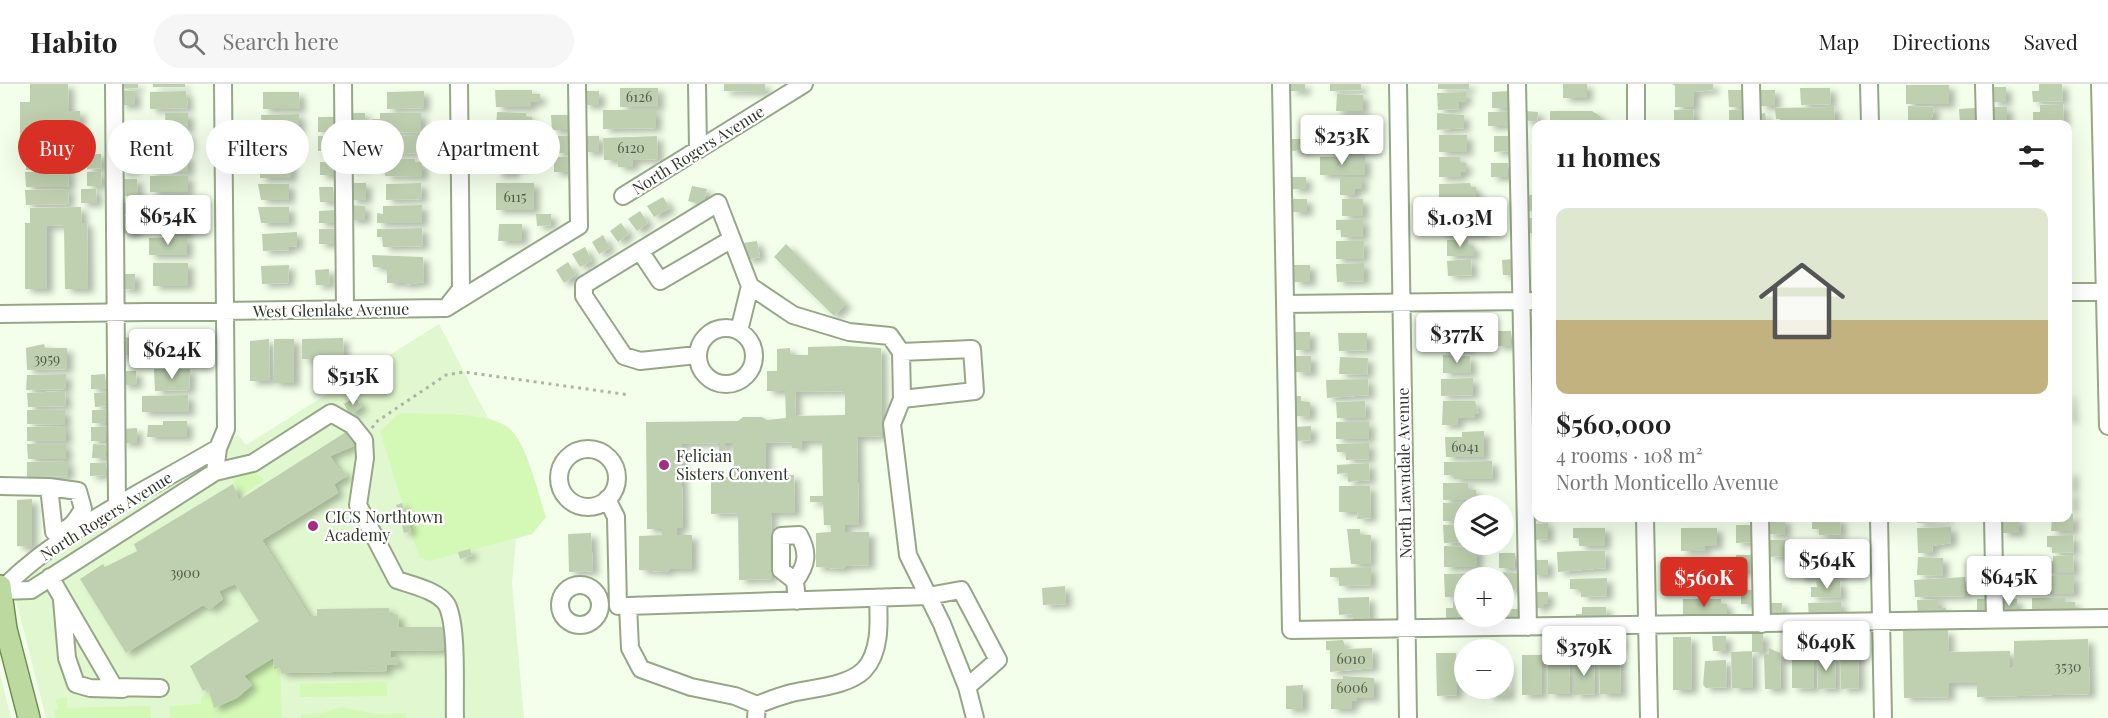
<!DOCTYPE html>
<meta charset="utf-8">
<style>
body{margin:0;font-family:"Playfair Display",serif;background:#f6f6f6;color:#222;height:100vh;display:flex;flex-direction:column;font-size:22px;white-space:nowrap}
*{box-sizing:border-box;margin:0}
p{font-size:20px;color:#767676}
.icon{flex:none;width:33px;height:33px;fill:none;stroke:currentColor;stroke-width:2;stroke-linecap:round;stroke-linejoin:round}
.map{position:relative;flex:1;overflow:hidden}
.panel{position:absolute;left:1532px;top:36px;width:540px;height:402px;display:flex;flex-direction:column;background:#fff;border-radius:12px;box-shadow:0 6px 24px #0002}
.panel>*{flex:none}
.hud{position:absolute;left:18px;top:36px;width:570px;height:54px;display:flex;gap:12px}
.tools{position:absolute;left:1454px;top:411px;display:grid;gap:12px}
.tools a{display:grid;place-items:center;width:60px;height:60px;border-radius:50%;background:#fff;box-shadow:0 6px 24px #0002;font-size:30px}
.price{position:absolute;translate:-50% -51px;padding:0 14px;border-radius:6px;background:#fff;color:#222;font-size:20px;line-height:39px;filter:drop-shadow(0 2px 3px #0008)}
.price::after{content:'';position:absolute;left:50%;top:36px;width:18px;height:14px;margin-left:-9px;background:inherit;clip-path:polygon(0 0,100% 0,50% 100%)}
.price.on{background:#d93025;color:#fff}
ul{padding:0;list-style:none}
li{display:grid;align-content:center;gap:12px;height:318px;padding:0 24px}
li span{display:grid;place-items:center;height:186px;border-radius:12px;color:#555}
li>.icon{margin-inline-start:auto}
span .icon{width:108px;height:108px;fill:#fffc;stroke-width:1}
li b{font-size:26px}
h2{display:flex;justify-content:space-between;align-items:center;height:72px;padding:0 24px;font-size:26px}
.tag{padding:0 21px;border-radius:27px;background:#fff;box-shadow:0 6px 24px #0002;font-size:21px;line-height:54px}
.tag.on{background:#d93025;color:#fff}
header{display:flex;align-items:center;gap:36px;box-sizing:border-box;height:84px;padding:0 30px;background:#fff;border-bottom:2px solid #e0e0e0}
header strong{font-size:28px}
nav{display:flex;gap:33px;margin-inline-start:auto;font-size:21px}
.search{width:420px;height:54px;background:#f6f6f6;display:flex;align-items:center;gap:15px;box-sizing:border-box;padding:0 21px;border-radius:33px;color:#767676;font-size:22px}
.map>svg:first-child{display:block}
.built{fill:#e1f7cf}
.green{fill:#d4f8b6}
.building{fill:#bed0af;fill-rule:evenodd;filter:url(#shadow)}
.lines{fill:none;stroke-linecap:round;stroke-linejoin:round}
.minor-casing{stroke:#96a788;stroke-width:20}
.major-casing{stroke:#6e914d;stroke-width:24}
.path{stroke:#acb6a4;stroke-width:3;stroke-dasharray:3 4.5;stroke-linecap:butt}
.minor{stroke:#fff;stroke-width:16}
.major{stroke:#bcdaa0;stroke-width:21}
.poi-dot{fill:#a42c83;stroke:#fff;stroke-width:2}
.labels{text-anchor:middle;stroke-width:4.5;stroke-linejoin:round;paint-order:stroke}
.number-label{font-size:14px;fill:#545d4b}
.street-label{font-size:16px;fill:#30372a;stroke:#fff}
.poi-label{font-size:16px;fill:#30372a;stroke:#fff;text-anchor:start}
</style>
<header>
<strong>Habito</strong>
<div class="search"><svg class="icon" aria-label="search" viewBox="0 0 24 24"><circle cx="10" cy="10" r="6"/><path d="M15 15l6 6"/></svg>Search here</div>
<nav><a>Map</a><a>Directions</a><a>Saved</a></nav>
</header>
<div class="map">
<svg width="2108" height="634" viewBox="0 0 2108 634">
<defs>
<filter id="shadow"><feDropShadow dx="6" dy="4" stdDeviation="3" flood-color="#0004"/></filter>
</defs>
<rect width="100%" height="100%" fill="#f3ffea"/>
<path class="built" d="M439,240L488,334L503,340L518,356L546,433L532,450L516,455L512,499L524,634H46L11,496L238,351L246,361Z
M0,590L11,634H0Z"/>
<path class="green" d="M400,329C429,331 492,326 512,347C527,362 539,412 546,433L532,450L429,477L419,473L380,347Z
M247,388L255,389L265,396L242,411L233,397Z
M273,574L274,584H280L282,634H170V622L201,620V613L210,610L214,624L237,614L252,601L244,592Z
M387,598V612L300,613V600Z
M67,613V624L150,622L151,634H55L54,627L58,625L56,616Z
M341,623L376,630L406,629V634H301V630L321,629Z"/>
<path class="building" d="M30,0H68L69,27H80V56L20,57V18H30Z
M120,0H138V4L120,5Z
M153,0H185V3H153Z
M724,0H765V8L724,7Z
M1290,0H1305V7H1290Z
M1330,0H1361V6L1330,7Z
M1438,0H1469V5H1438Z
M1563,0H1587V14H1563Z
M1672,0H1713V6L1694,8V23H1675V2Z
M2039,0H2062L2063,17L2033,18L2032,7H2039Z
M1906,1H1949V20H1906Z
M1992,3H2006V18H1992Z
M620,4H658V23H620Z
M1800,4H1830L1831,20L1801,21Z
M120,6L135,7V21H120Z
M495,6H532V10H540V18H531V23H496Z
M1728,6H1745V23H1729Z
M1760,6H1775V22H1760Z
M186,7L188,24L150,25V8Z
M424,7V24L387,25V8Z
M584,7H599V21H584Z
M1509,7V24H1492V8Z
M263,8H299L300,25H263Z
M1466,8V18H1459V25L1438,26L1437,9Z
M1337,10L1363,11V27H1336Z
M2063,20L2064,39L2033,38V28H2040V21Z
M1908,22L1934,23L1931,40H1908Z
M1834,23L1835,40H1780V35H1776L1775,24Z
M1992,23H2007V40L1992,39Z
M1975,24V39L1960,40L1959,25Z
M1693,25L1694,40H1674V26Z
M603,26H656V44L603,45Z
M1729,26H1743L1744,40H1729Z
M1525,27L1538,28L1537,38L1524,36Z
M1550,27H1592L1600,32V40H1550Z
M497,28L526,29V33H532V37H527V45H496Z
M1488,28H1509V42H1488Z
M165,29H188V45H166Z
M348,29H365V47L348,46Z
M380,29H421V49L379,47V43L372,42V35H380Z
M1437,29L1464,31V44L1437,46Z
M1765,29L1767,40H1758V30Z
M299,30V47L262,48L261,31Z
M551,31H568V46H552Z
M1329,31H1362V48H1334V41H1329Z
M318,33H334V49L318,48Z
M150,49H189V66L151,67Z
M421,51V69L379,70V66L370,67V56H379V52Z
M496,51L529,52V68H496Z
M1439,51H1467V68H1439Z
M318,52H334V67H318Z
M556,52H571L572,69H556Z
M585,52H599V68H585Z
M657,52L658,75L633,76V83H618L617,76H604L603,54Z
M1338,52H1363L1360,69L1331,70V61H1338Z
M1494,52H1510V67L1494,68Z
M263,54H294V66H286V70H263Z
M1291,55H1305L1306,66L1291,67Z
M363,56V70L348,71V57Z
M68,70V86H26V71Z
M86,70H101L102,84L87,85Z
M134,70L135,87L120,88V71Z
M188,70V88L150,87L149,71Z
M554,73H569V88H554Z
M1320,73H1365V91H1320Z
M1439,73H1460V79H1466V88H1461V93H1439Z
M496,74L523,75V83H514V90H496Z
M349,75H363V84H348Z
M379,75H415V78H422V93L385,92L386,85H379Z
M260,76H291V94H260Z
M320,78H334V91H320Z
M1491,79H1508V93H1491Z
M69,87L68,103H26L25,88Z
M101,87L102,102H87V88Z
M150,92H188V108H150Z
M1292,93H1306V105H1292Z
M1340,93H1362V105H1355V111H1340Z
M122,95H137L138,111L123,112Z
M350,99H366V116H350Z
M421,99L422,115L386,116V100Z
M496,99H534V126H496Z
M1470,99L1471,103H1476V118L1439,120V100Z
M258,100H289V116H261Z
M692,102L707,105L703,121L688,117Z
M319,103H333L334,118H320Z
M69,105L68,120L26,121L25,106Z
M81,105H96L97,119H81Z
M189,111V129L149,130V112Z
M1527,111H1536V127H1527Z
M663,113L670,124L654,133L647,122Z
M1292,115H1307V128H1292Z
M1342,115H1363V132H1342Z
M122,119H138V130H123Z
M349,121L365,122V136H349Z
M422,121V139H377V129L383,130V122Z
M81,123L82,139H87L88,205H65L64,141L47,142V205H25V139H30V124Z
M258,123H289V139H261Z
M1439,125H1482V150H1440Z
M335,126V139H319V127Z
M640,127L648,139L637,147L628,135Z
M536,130H551V141L537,142Z
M122,132H136V149L122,150Z
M161,133H187V150H162Z
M1527,134H1536V149H1527Z
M1363,135V153H1341V146H1336V136Z
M621,139L629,150L618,158L610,147Z
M499,140H522V157H498Z
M422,144L423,162L383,163L382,153H377V145Z
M319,145H334V160H319Z
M297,148V162L289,163V166L263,167L262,150Z
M603,151L610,164L599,170L592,158Z
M187,153V171H149V154Z
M1468,155V162H1474V172H1447V156Z
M757,157L760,173L746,176L743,159Z
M1336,157H1364L1363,175H1336Z
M786,160L846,220L834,232L774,173Z
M585,163L592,177L580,183L572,170Z
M372,171L423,173L424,198L404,201V199H387V183H373Z
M1471,175L1472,191L1448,192L1447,177Z
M1513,175L1514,191H1503L1502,176Z
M568,178L576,191L564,199L556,186Z
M153,179H188V202H153Z
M1364,179V197L1337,198L1336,180Z
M289,181L288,199L262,200L261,182Z
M1294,181H1310V198H1294Z
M329,185L330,201H316L315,186Z
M119,190H135V206L120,204Z
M1442,247H1469V265L1442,266Z
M1496,247H1511V262H1496Z
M1295,248H1310V266H1295Z
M1338,249H1367V266L1339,267Z
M136,253V271H120V254Z
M154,254H190V276H155Z
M343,254L344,275L341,274V281H320L319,275H302V255Z
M269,255L270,297H250V257Z
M274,255H294V299H273Z
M44,260L45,264H67V285L27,286L26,264Z
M845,262L881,264L882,352L857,353L859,441H845V448H869V481L846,482L842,485L816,483V449L831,448V441H824L823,418H810V412H823L822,357H802V364H792V358L766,359V391H794L795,429H771L772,495L739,496L738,429L711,430V393H734L733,359H725V371H719V359L681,360L683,444H677V451H692V485H670L666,488L639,486V452L662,451V445H647L646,338L738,337L743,333H762L767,336L786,334L785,307H767V287H777V265L790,264V271H808V263ZM845,307V331L796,332L795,308Z
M1443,271L1470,272L1471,289H1443Z
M1295,272H1311V289L1295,288Z
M1340,273L1368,274L1367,291L1339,290Z
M154,285H190L189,306L155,307Z
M121,287H136L137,301H122Z
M66,290V305L26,306L27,291Z
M105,290L106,305H91V291Z
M1473,294V311L1441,312V295Z
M1368,295L1369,311L1327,314L1326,296Z
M65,307L66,322L28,323L27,309Z
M109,308L110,322L95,323L94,309Z
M2067,308H2069L2072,335H2067Z
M188,311L189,328H142V312Z
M1296,312H1301V317L1310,318V333L1295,332Z
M355,313L362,323L350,331L344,320Z
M1365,317L1366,334H1337L1336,318Z
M1443,317H1475L1479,330H1475V334H1458V341H1442Z
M27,326H65V341L27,340Z
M92,326H106V339H92Z
M163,337H187V353H147L148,341H163Z
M1336,338H1369V355H1336Z
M66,342V357H27V343Z
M1311,342V356L1295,357V343Z
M91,343H106V357H91Z
M137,344V359H122V345Z
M1484,347V373H1446L1445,353H1462V348Z
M346,348L354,362L330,372L339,386L342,385L347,392L334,400L338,409L262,456L309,532H317V525L389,524L390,531H398L399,543H444V566L391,567V574L398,573V581H387V587L281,589L280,584L274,585L273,574L244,592L252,601L237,614L214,624L208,604L203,607L190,582L259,537L235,500L219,507L223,515L210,525L203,521L126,569L80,495L103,480L105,483L137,467L134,460L233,400L239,416Z
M1369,359V375L1346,376V368H1337L1336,360Z
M27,360H66V375H28Z
M93,360L106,361V374H92Z
M68,377V392L27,393V378Z
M1492,377L1493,395H1454V391H1444V378Z
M90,379H106V391L90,392Z
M1369,379L1370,396L1348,398L1347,389L1337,390V381Z
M2067,388H2072V405H2067Z
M1443,399H1468V406H1476V416H1443Z
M1339,402H1370L1371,434L1357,435L1358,428H1339Z
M2067,408H2072V426H2067Z
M32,415V463L17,462V416Z
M1532,418H1536V434H1546V437H1531Z
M402,419L411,447L404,449L396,421Z
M1443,419H1481V422H1464V437H1443Z
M2067,430H2073V447H2051L2052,434H2067Z
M1840,434L1841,450L1819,451V445H1812V435Z
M1917,434H1947V438L1917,439Z
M2002,434H2019V449H2002Z
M1767,435H1785V451L1768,450Z
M1548,439V455L1533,456L1532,440Z
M1464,440V458L1444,459L1443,441Z
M1736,441H1753V458L1736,459Z
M1951,443V459L1932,462L1933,469H1918L1917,444Z
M1573,444H1605V462H1579V454H1573Z
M1681,444H1717V462H1705V467H1681Z
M1347,445H1360V451H1371L1370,480H1351Z
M591,449L593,487L569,488L568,450Z
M2073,451L2074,468L2052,469V463H2047V452Z
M1841,454V472H1807V456Z
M1767,456H1785V472L1768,473Z
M1444,462L1477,463V483H1444Z
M470,465L472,471L460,475L458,468Z
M1578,467H1605L1606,484L1558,488L1557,468Z
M1499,469H1515V484H1499Z
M1736,471H1752V487H1736Z
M2073,471L2074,489H2046V477H2053V472Z
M1918,473L1943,474V492L1917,491Z
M2020,473V490H2003V474Z
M1840,475V492L1799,494L1798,477Z
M1531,476H1548V491H1531Z
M1707,478L1708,485H1716V495L1683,496V479Z
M1371,483V501L1339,502V493H1330V484Z
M1503,488L1519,489L1520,504L1509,507Z
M1477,489V494H1464V513H1445L1444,490Z
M2043,492H2074V510H2043V503H2039V498L2043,497Z
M1965,493V512L1915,513L1914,496Z
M1607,494V512L1581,513V505H1570V495Z
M1816,497H1840L1841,514L1811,513V503H1817Z
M1065,502L1066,520L1043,521L1042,504Z
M1741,506H1756V520H1741Z
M1532,508H1548V520H1543V524H1535Z
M1369,513L1370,541H1353V530L1339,531L1338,514Z
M2032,514H2065V518H2075V531L2032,532Z
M1683,515H1721V520H1727V532H1683Z
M1938,515V524H1946V533L1918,534L1917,516Z
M1977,515H1988L1989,531H1977Z
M2002,515H2017V531H2002Z
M1453,517H1464V532H1480L1481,543H1446V524H1453Z
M1841,518V534L1809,535L1808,519Z
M1768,519H1782L1783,535L1768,536Z
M1582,523H1606L1607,540H1576V530H1582Z
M1504,525H1520V541H1504Z
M1948,546L1949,568L2010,567V585L2014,583V557L2088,555L2090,610L1977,613V599H1949V613L1904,614L1903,547Z
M1841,547H1858V563H1841Z
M1752,550H1763V568H1752Z
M1794,550H1813L1814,564H1794Z
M1819,550H1838V564H1819Z
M1600,551H1619L1620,564H1601Z
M1712,552H1726V567H1713Z
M1673,553H1691L1692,606H1673Z
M1582,555H1595L1596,570H1583Z
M1343,556L1346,565L1372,564L1373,584L1330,588V566H1326V557Z
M1478,559H1491L1492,566H1478Z
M1554,560H1569L1570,610H1548V575L1554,576Z
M1769,564L1780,569L1781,605H1765L1764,569L1769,570Z
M1752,567L1753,604H1732L1731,568Z
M1436,569H1456L1457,611L1437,612Z
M1792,569H1814V605L1792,604Z
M1858,569L1859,604L1841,605L1840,570Z
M1835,570L1836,604L1818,605L1817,571Z
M1522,571H1542V611H1522Z
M1594,574L1595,610L1574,611V575Z
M1599,575H1620L1621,610H1600Z
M1726,576L1727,603L1706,604L1703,601L1705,577Z
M1503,577H1508L1509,612H1488V604H1503Z
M1343,592L1374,594V614H1357V617H1352V625H1331V595H1343Z
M1303,601V625H1286V602Z"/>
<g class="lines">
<defs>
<path id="minor" d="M114,0L117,422
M343,0L345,226
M697,0L698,66
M1281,0L1291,546L2108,534
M1398,0L1408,634
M1517,0L1528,543
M1636,0V40
M1751,0L1752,40
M1869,0L1870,40
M1984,0L1985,40
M2100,0L2108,342
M623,112L804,0
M640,167L660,197L732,155
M2067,208H2108
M450,219L461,205L459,0
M1285,220L1536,217
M446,224L579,142L577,0
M0,230L446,224
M698 272a28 28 0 1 1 56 0a28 28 0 1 1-56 0Z
M739,247L750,202
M901,268L972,265L975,307L902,315
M697,271L640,277L624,272L584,212V201L718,119L750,202L793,231L849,248L890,252L901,268L902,315L892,340L908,471L942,540L967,603L975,634
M559 394a29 29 0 1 1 58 0a29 29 0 1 1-58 0Z
M215,388L218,364L226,345L223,0
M0,402L49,403L78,407L83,425C76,437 69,448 54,448L49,403
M607,415L616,433L618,522
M1645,434L1649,634
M1760,434L1762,540
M1879,434L1883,634
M1993,434L1995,536
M50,493L114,603L160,604
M795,497C807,481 809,469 799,451L781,452V486L795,497L797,517
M560 521a20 20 0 1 1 40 0a20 20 0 1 1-40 0Z
M0,507L31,506L215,388L253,379L331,329L352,341L364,356L365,374L358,421L397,496C412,501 439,507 447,521C458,543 454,608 455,634
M0,507C60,446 144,408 218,364
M62,516L67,574L76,600L90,604L123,605
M757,621C767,617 777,613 788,610C810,604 847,603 864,586C881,568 879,537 878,514
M756,634L757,621L735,612L691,603L641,585L630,564L628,522L928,512L961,506L998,576L967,603"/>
<path id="major" d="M0,502L6,545L29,634"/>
</defs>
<use href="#minor" class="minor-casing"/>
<use href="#major" class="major-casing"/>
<path class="path" d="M372,344L376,338L446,291L464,288L630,311"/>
<use href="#minor" class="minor"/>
<use href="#major" class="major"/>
</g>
<g class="poi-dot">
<circle cx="664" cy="381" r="6"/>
<circle cx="313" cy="442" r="6"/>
</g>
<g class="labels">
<g class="number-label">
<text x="639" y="18">6126</text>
<text x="631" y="69">6120</text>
<text x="515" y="118">6115</text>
<text x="47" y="280">3959</text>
<text x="1465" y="368">6041</text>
<text x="185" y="494">3900</text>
<text x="1351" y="580">6010</text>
<text x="2068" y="588">3530</text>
<text x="1352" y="609">6006</text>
</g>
<g class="street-label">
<text transform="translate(698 66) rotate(-32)" y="6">North Rogers Avenue</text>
<text transform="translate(331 226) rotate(-1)" y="6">West Glenlake Avenue</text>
<text transform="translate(1404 389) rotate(-91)" y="6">North Lawndale Avenue</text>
<text transform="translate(106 432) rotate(-32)" y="6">North Rogers Avenue</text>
</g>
<g class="poi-label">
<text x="676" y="378">Felician<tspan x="676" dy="18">Sisters Convent</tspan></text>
<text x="325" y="439">CICS Northtown<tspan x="325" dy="18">Academy</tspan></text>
</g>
</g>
</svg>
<div class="tools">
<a><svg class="icon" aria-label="layers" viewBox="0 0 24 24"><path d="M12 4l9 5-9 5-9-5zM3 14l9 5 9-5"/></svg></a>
<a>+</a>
<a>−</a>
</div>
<b class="price" style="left:1342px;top:82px">$253K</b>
<b class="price" style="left:168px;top:162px">$654K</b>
<b class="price" style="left:1460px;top:164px">$1.03M</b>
<b class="price" style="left:1457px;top:280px">$377K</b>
<b class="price" style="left:172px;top:296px">$624K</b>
<b class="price" style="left:353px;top:322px">$515K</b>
<b class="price" style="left:1827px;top:506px">$564K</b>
<b class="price" style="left:2009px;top:523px">$645K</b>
<b class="price on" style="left:1704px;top:524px">$560K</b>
<b class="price" style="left:1826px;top:588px">$649K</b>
<b class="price" style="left:1584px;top:593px">$379K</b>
<div class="hud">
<a class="tag on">Buy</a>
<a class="tag">Rent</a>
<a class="tag">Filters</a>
<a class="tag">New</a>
<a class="tag">Apartment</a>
</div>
<section class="panel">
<h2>11 homes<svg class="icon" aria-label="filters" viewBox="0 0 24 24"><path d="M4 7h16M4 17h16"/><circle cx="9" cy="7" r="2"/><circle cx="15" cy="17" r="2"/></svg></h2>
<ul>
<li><span style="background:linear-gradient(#dfe7d0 60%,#c2b280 0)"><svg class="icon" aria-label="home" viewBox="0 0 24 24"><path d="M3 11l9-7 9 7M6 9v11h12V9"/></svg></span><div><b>$560,000</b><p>4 rooms · 108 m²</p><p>North Monticello Avenue</p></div></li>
</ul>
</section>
</div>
